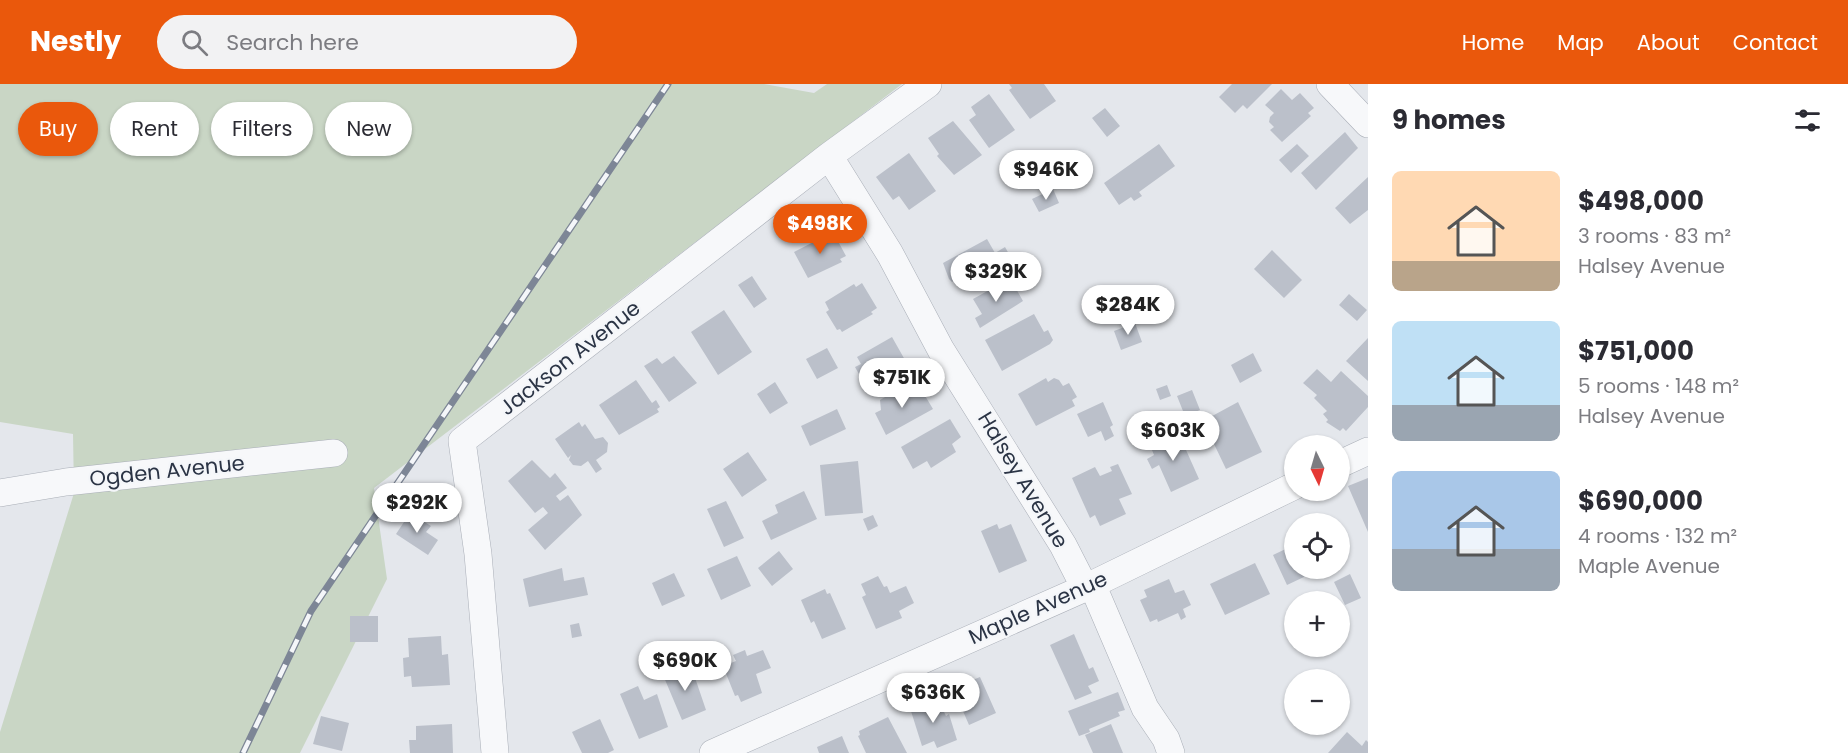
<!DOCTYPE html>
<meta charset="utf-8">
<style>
body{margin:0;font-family:Poppins,sans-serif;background:#f2f2f3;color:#2b2b33;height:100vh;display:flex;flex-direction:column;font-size:22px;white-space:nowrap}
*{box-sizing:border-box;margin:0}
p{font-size:20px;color:#7c7c81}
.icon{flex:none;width:33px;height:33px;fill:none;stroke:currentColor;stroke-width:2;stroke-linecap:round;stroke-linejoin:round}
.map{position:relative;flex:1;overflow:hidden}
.drawer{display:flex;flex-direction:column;background:#fff;width:480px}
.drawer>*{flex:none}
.hud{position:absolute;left:18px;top:18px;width:570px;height:54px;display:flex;gap:12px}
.needle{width:39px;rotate:175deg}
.controls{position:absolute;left:1284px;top:351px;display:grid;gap:12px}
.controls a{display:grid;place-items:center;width:66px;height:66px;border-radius:50%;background:#fff;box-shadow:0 2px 4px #0004;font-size:30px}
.price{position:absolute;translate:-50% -51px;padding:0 14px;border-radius:21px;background:#fff;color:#222;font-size:20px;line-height:39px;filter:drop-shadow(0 2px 3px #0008)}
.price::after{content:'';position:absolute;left:50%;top:36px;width:18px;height:14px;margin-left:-9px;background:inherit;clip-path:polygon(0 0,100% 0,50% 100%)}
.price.on{background:#ea580c;color:#fff}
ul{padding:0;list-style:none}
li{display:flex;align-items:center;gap:18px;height:150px;padding:0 24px}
li span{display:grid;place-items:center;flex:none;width:168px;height:120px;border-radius:9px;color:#555}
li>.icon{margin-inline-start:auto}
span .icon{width:72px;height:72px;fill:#fffc;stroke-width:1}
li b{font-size:26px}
h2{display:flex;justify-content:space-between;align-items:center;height:72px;padding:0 24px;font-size:26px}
.tag{padding:0 21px;border-radius:27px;background:#fff;box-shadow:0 2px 4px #0004;font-size:21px;line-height:54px}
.tag.on{background:#ea580c;color:#fff}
header{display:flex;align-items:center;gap:36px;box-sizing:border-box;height:84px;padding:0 30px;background:#ea580c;color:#fff}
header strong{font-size:28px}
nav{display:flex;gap:33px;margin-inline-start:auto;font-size:21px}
.search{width:420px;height:54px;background:#f2f2f3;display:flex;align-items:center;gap:15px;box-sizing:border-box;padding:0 21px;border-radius:33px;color:#7c7c81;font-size:22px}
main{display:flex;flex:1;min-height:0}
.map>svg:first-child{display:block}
.green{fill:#c9d6c5}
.building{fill:#bbc0ca}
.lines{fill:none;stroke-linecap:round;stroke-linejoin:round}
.minor-casing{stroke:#a9aeb7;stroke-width:28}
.minor{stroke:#f7f8fa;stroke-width:27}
.rail-casing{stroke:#7d8696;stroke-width:7}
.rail{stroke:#f4f6f9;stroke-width:4.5;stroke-dasharray:14;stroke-linecap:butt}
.labels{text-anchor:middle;stroke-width:4.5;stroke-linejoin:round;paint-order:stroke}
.street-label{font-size:21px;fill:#2b3445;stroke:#f4f6f9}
</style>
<header>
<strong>Nestly</strong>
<div class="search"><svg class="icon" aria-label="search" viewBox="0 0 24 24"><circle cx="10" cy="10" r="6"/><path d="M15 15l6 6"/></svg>Search here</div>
<nav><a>Home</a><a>Map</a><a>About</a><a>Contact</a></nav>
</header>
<main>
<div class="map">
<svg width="1368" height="669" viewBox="0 0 1368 669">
<rect width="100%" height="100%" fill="#e4e7ec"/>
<path class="green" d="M0,0H764L814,9L827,0H902L374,404L387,495L300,669H0V648L74,409L73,350L0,338Z"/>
<path class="building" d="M1009,0H1044L1056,17L1030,35L1009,6L1012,4Z
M1232,0H1272L1247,25L1243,21L1235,29L1219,13Z
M1281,5L1292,16L1300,9L1314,24L1308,29L1311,32L1282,58L1270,46L1274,43L1269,38L1270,33L1274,29L1265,21Z
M989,10L1015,46L989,64L969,36L976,31L971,23Z
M1105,24L1120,42L1107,53L1092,34Z
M953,37L982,71L954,91L937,72L939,70L928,54Z
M1345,48L1358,64L1316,106L1301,89Z
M1159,60L1175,82L1139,108L1142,112L1134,117L1131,113L1119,121L1104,99Z
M1297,60L1309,72L1291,89L1279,76Z
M909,69L936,107L909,126L899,112L893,116L876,93Z
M1368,93V126L1350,140L1335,124Z
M1053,105L1059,119L1039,128L1032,115Z
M833,148L846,172L840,175L842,178L808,194L794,168Z
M987,155L995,169L1005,163L1013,177L965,204L959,194L952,198L949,195L943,179Z
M1272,166L1302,196L1284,214L1254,185Z
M752,192L767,215L754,224L738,201Z
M862,199L877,224L871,228L873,230L842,248L840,245L837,246L826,228L829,226L825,218L854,200L856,203Z
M1002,199L1006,207L1015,203L1023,217L980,244L975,234L982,230L973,215Z
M1349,210L1367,226L1357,237L1339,221Z
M724,226L752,268L718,291L691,248Z
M1034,230L1044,248L1048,246L1053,256L1050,260L1002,287L985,256Z
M1135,239L1142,258L1121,266L1114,247Z
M892,253L905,276L871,299L869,297L864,299L855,283L861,280L857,273Z
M1368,254V297L1346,277Z
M827,264L838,284L817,295L806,275Z
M1253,269L1262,287L1240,299L1231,281Z
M674,272L697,299L669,318L644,282L657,274L662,280Z
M1317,285L1331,298L1341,287L1368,312V323L1346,347L1343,344L1340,347L1326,338L1328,336L1323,330L1327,327L1314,314L1317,311L1303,299Z
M1046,294L1048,298L1054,294L1059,296L1063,302L1069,299L1077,313L1072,316L1075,322L1036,342L1018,310Z
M636,296L652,319L656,316L660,323L657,325L659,328L619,351L599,321Z
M775,298L788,319L770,330L757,310Z
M912,301L919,313L924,310L933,325L886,351L875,329L881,326L880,316L892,309L894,312Z
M1167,301L1171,312L1160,316L1156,305Z
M1192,306L1200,326L1185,332L1177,312Z
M1103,318L1113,341L1110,343L1114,352L1105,357L1101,347L1088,353L1077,330Z
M1238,318L1262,368L1226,385L1203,337Z
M837,325L846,345L810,362L801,342Z
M950,335L961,353L952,360L956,368L931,384L927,377L913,385L901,363Z
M579,338L582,343L585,340L595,355L603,353L608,359L607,368L596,376L602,385L596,389L588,377L581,382L573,381L569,376L571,371L568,374L555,355Z
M1178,348L1199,395L1171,408L1159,381L1152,385L1147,375L1154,371L1150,361Z
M748,368L767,396L742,413L723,385Z
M532,376L550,394L555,389L567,404L556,412L560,417L568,411L582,431L545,466L528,446L548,429L543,423L535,429L508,397Z
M858,377L863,429L825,432L820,381Z
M1118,380L1132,410L1119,415L1126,430L1100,442L1095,431L1090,434L1072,394L1095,383L1100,392L1112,387L1110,383Z
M1368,394V448L1348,402Z
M804,407L817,435L771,456L762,437L778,429L775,421Z
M726,417L744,454L724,463L707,425Z
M410,429L431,442L426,448L438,456L428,471L396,450Z
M873,431L878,442L868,447L863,435Z
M997,440L999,445L1011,440L1027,477L999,489L981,447Z
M1294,461V484H1323L1287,501L1273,471Z
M779,467L793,485L772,502L758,484Z
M737,472L751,502L721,516L707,485Z
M1255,479L1270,510L1225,531L1210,500Z
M562,484L564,497L584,493L588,511L529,523L523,495Z
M674,489L685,512L662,522L652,499Z
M1350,490L1361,514L1345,521L1334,498Z
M878,492L884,503L887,502L890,509L906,502L914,519L899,527L902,534L876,545L862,513L866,511L861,500Z
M1169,495L1175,509L1184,506L1191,521L1183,525L1186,533L1181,536L1178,529L1158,538L1157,535L1150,538L1140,516L1147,513L1144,506Z
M825,505L827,510L830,509L846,545L822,555L814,537L811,539L801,516Z
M350,532H378V558H350Z
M579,539L582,552L572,554L570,541Z
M1074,550L1089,585L1093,583L1099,597L1088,602L1092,609L1075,616L1050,561Z
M441,552L442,571L448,570L450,601L412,603L411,592L404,593L403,574L409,573L408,554Z
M745,566L747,572L763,566L771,584L756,590L762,609L741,618L738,611L735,612L723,582L736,577L733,571Z
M690,579L706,626L682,636L663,591Z
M980,593L996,629L969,641L953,604Z
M638,602L644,616L657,610L668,643L639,655L620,610Z
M1118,608L1125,626L1118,628L1120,632L1089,645L1090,648L1079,652L1068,627Z
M937,613L946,632L949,630L957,656L937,664L934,657L922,662L910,624Z
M321,632L349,639L342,667L313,660Z
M888,633L907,669H866L858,652L860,651L859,647Z
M600,635L614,666L608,669H582L572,648Z
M452,640L453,669H410L409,656H416V642Z
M1111,640L1123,669H1093L1085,651Z
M1347,648L1362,662L1366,656L1368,658V669H1328Z
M842,652L849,669H819L817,663Z"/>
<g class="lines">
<defs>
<path id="minor" d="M1330,0L1368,40
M829,72L890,170L941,266L1063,461L1085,504
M1340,380L1368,367
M0,409L66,398L334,369
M1092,500L1145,624L1166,655L1171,669
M495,669L478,470L462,357L829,72L928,0
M713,669L1085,504L1294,402"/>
</defs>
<use href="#minor" class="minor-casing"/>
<use href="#minor" class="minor"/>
<defs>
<path id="rail" d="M243,669L311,527L668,0"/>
</defs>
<use href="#rail" class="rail-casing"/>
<use href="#rail" class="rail"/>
</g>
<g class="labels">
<g class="street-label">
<text transform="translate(570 274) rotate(-38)" y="7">Jackson Avenue</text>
<text transform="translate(167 387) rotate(-6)" y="7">Ogden Avenue</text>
<text transform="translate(1023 396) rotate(59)" y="7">Halsey Avenue</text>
<text transform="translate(1038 524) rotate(-24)" y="7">Maple Avenue</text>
</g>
</g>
</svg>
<div class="controls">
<a><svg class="needle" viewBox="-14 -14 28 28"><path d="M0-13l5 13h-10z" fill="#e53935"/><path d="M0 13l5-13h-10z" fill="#7c7c81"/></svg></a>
<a><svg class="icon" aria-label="locate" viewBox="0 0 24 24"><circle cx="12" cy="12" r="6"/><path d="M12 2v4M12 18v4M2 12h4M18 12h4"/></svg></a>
<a>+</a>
<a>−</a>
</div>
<b class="price" style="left:1046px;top:117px">$946K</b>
<b class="price on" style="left:820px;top:171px">$498K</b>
<b class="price" style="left:996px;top:219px">$329K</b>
<b class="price" style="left:1128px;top:252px">$284K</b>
<b class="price" style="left:902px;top:325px">$751K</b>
<b class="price" style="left:1173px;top:378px">$603K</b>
<b class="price" style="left:417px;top:450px">$292K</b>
<b class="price" style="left:685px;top:608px">$690K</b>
<b class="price" style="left:933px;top:640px">$636K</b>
<div class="hud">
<a class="tag on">Buy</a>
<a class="tag">Rent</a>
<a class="tag">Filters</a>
<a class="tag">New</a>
</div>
</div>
<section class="drawer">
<h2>9 homes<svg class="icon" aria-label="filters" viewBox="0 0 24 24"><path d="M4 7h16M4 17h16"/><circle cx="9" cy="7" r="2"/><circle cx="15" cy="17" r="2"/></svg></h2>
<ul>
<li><span style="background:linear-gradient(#ffd9b3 75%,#b9a48a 0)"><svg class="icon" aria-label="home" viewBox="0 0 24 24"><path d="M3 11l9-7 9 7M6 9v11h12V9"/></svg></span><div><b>$498,000</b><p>3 rooms · 83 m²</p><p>Halsey Avenue</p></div></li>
<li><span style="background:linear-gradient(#bfe0f5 70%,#9aa5b1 0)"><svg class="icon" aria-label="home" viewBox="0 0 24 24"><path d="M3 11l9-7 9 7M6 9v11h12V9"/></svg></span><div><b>$751,000</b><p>5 rooms · 148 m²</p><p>Halsey Avenue</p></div></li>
<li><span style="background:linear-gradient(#a9c7e8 65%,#9aa5b1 0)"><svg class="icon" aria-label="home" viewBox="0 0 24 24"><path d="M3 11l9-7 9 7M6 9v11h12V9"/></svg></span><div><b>$690,000</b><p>4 rooms · 132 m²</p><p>Maple Avenue</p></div></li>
</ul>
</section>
</main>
